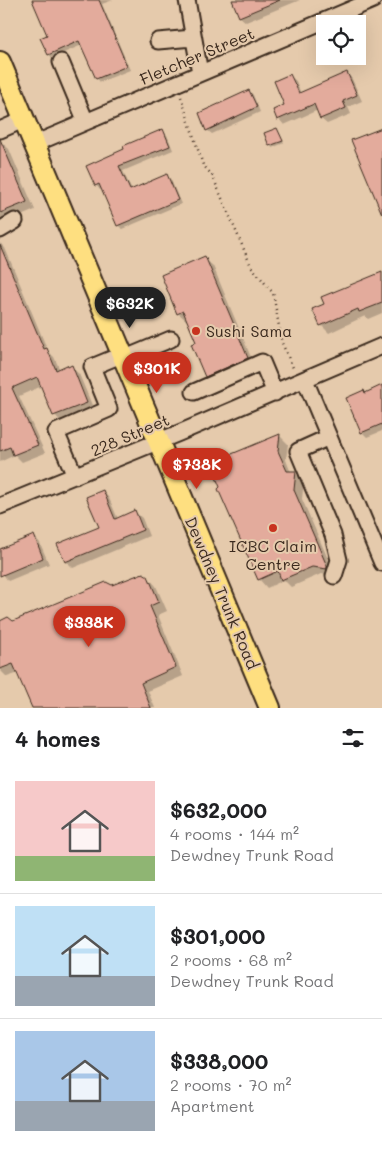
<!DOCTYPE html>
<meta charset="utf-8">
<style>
body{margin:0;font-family:Mali,sans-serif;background:#f2f2f2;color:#202124;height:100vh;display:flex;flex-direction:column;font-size:19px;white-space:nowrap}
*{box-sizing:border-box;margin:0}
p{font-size:16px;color:#757577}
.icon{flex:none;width:28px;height:28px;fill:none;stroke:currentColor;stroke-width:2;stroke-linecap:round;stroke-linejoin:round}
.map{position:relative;height:708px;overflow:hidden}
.drawer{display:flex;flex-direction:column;background:#fff;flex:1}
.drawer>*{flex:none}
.controls{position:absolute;left:316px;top:15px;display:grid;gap:10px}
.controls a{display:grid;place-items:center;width:50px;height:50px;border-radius:0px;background:#fff;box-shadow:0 5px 20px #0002;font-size:25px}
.price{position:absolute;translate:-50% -42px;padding:0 11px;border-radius:18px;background:#c8321e;color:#fff;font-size:16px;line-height:32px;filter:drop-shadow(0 1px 2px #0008)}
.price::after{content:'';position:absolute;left:50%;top:30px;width:15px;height:11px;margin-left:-8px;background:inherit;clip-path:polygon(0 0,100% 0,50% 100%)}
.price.active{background:#222;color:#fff}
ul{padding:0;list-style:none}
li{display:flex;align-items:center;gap:15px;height:125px;padding:0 15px}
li+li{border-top:1px solid #e0e0e0}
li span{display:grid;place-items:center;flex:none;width:140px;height:100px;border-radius:0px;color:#555}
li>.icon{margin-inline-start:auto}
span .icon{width:60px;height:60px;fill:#fffc;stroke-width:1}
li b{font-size:21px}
h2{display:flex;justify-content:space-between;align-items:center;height:60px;padding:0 15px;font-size:21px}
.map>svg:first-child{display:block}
.shadow{fill:#0003}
.building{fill:#e3ab9c;stroke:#3b2a1e}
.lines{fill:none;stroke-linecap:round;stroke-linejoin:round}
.minor-casing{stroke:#3b2a1e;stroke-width:19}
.major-casing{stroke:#3b2a1e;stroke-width:24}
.path{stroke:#3b2a1e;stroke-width:2.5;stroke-dasharray:1 4;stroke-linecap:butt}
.minor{stroke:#e5caac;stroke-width:15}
.major{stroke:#fedf80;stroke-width:20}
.poi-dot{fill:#c8321e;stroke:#e5caac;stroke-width:2}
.labels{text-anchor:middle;stroke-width:4;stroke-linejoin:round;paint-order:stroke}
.street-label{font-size:16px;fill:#3b2a1e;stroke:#e5caac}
.poi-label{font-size:16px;fill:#3b2a1e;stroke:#e5caac;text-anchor:start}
</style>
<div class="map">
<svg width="382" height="708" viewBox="0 0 382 708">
<rect width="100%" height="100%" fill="#e5caac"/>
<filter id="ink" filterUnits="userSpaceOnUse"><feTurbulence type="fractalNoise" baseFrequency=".02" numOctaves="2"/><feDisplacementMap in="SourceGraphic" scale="10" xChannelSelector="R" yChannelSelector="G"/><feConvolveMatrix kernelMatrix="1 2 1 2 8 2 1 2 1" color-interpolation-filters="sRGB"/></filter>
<g filter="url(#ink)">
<path class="shadow" d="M34,0H113L102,4L130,70L100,82L97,78L82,45L52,58L49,54L48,36Z
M233,0H300L246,22L240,17Z
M347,73L352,79L362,101L348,107L351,114L327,124L321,119L318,110L284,125L279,119L286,106L290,76L296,81L301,94Z
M249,91L253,95L260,112L212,134L207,130Z
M277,129L284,143L272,148L265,134Z
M163,131L167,135L173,150L123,171L132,191L167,176L171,180L181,204L122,229L118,225L103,188L100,190L96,185L87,167Z
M0,141L9,149L35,210L0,225Z
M0,243L5,248L48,351L54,357L60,370L71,367L79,374L94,410L62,423L55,415L42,386L19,396L45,453L22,462L15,455L0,462Z
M204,258L213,266L255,367L215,385L206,376L197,343L188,321H187L178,313Z
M382,276V313L368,319L365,316L329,333L321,325L326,304Z
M382,387V431L367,437L362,432L364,392L366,394Z
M280,436L288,444L286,460L291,473H295L304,481L302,499L335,575V576L321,574L291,587L284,580L267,588L259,579L222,488L221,474L223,459Z
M102,491L109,498L118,519L135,512L142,518L149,536L73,568L66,561L100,527Z
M34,536L40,543L49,564L8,581L0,570V550Z
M148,577L156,586L167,611L158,615L183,676L148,691L155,708H34L19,673L7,677L0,670V622H13L112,587Z"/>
<path class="building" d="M32,0H99L127,66L96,79L79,41L48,55L40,38L47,35Z
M232,0H280L239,17Z
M347,72L357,95L343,101L346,108L320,119L314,104L277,120L273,110L284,105L274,81L290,74L299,93Z
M249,90L257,107L206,131L199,113Z
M277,128L283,141L269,146L264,133Z
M382,128V214L351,140Z
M163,129L170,146L119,166L130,190L167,174L178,200L117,226L99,184L95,186L86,166L124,149L123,146Z
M0,139L27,202L0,213Z
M0,245L44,349L47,348L56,370L67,365L68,367L72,365L87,403L53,416L37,377L12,388L38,445L13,455L10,447L0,451Z
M205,256L248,358L205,377L191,344L196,342L183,311L177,314L161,275Z
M382,272V303L359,312L358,309L320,326L312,309L324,304L321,297Z
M382,385V424L361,433L346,398L364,390L365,393Z
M280,434L278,451L287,471H296L294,490L327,566V569L312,567L281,580L278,571L258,580L218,489L220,487L215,475L220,473L222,458Z
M103,490L115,519L135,510L143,530L65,562L57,544L99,527L86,497Z
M34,535L43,558L0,576V549Z
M143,573L148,576L159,602L150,606L176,667L141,683L151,708H32L13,664L0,669V621L8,617L13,621L106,582L112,585Z"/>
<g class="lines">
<defs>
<path id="minor" d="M187,0L200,73
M158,41L193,38
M61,62L86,122
M0,130L23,120
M34,144L373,0
M0,230L15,221
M123,359L171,339
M305,380L382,563
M194,392L262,362L275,393
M329,437L298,451L333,535L339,560L334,576
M75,476L56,432L109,409L92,367L121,355
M0,506L179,433L382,346"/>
<path id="major" d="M0,62L270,708"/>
</defs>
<use href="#minor" class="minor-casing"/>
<use href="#major" class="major-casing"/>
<path class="path" d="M181,97L203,165L212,175L251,266L273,293L282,343L294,370"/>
<use href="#minor" class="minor"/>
<use href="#major" class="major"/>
</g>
</g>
<g class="poi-dot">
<circle cx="196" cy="331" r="5"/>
<circle cx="273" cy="528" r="5"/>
</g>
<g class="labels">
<g class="street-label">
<text transform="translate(197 56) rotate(-23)" y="6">Fletcher Street</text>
<text transform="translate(130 435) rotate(-23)" y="6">228 Street</text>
<text transform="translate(222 593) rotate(67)" y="6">Dewdney Trunk Road</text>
</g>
<g class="poi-label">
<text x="206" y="337">Sushi Sama</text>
<text x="273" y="552" text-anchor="middle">ICBC Claim<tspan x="273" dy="18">Centre</tspan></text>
</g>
</g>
</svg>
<div class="controls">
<a><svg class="icon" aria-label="locate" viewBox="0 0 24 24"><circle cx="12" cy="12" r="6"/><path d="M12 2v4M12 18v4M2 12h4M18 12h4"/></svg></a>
</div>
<b class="price active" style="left:130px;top:329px">$632K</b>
<b class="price" style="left:157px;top:394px">$301K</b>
<b class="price" style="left:197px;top:490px">$738K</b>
<b class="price" style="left:89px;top:648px">$338K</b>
</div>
<section class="drawer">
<h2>4 homes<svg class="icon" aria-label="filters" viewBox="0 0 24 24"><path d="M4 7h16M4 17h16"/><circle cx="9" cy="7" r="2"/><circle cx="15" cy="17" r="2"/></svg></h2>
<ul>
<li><span style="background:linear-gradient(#f6c9c9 75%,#8fb573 0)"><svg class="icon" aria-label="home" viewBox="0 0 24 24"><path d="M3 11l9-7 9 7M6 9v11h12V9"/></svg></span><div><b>$632,000</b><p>4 rooms · 144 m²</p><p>Dewdney Trunk Road</p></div></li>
<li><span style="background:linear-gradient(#bfe0f5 70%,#9aa5b1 0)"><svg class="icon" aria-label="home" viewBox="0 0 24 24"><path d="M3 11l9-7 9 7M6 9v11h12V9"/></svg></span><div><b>$301,000</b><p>2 rooms · 68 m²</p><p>Dewdney Trunk Road</p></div></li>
<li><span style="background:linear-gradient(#a9c7e8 70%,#9aa5b1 0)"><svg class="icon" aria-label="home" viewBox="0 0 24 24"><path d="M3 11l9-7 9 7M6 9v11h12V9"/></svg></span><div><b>$338,000</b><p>2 rooms · 70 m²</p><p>Apartment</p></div></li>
</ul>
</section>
